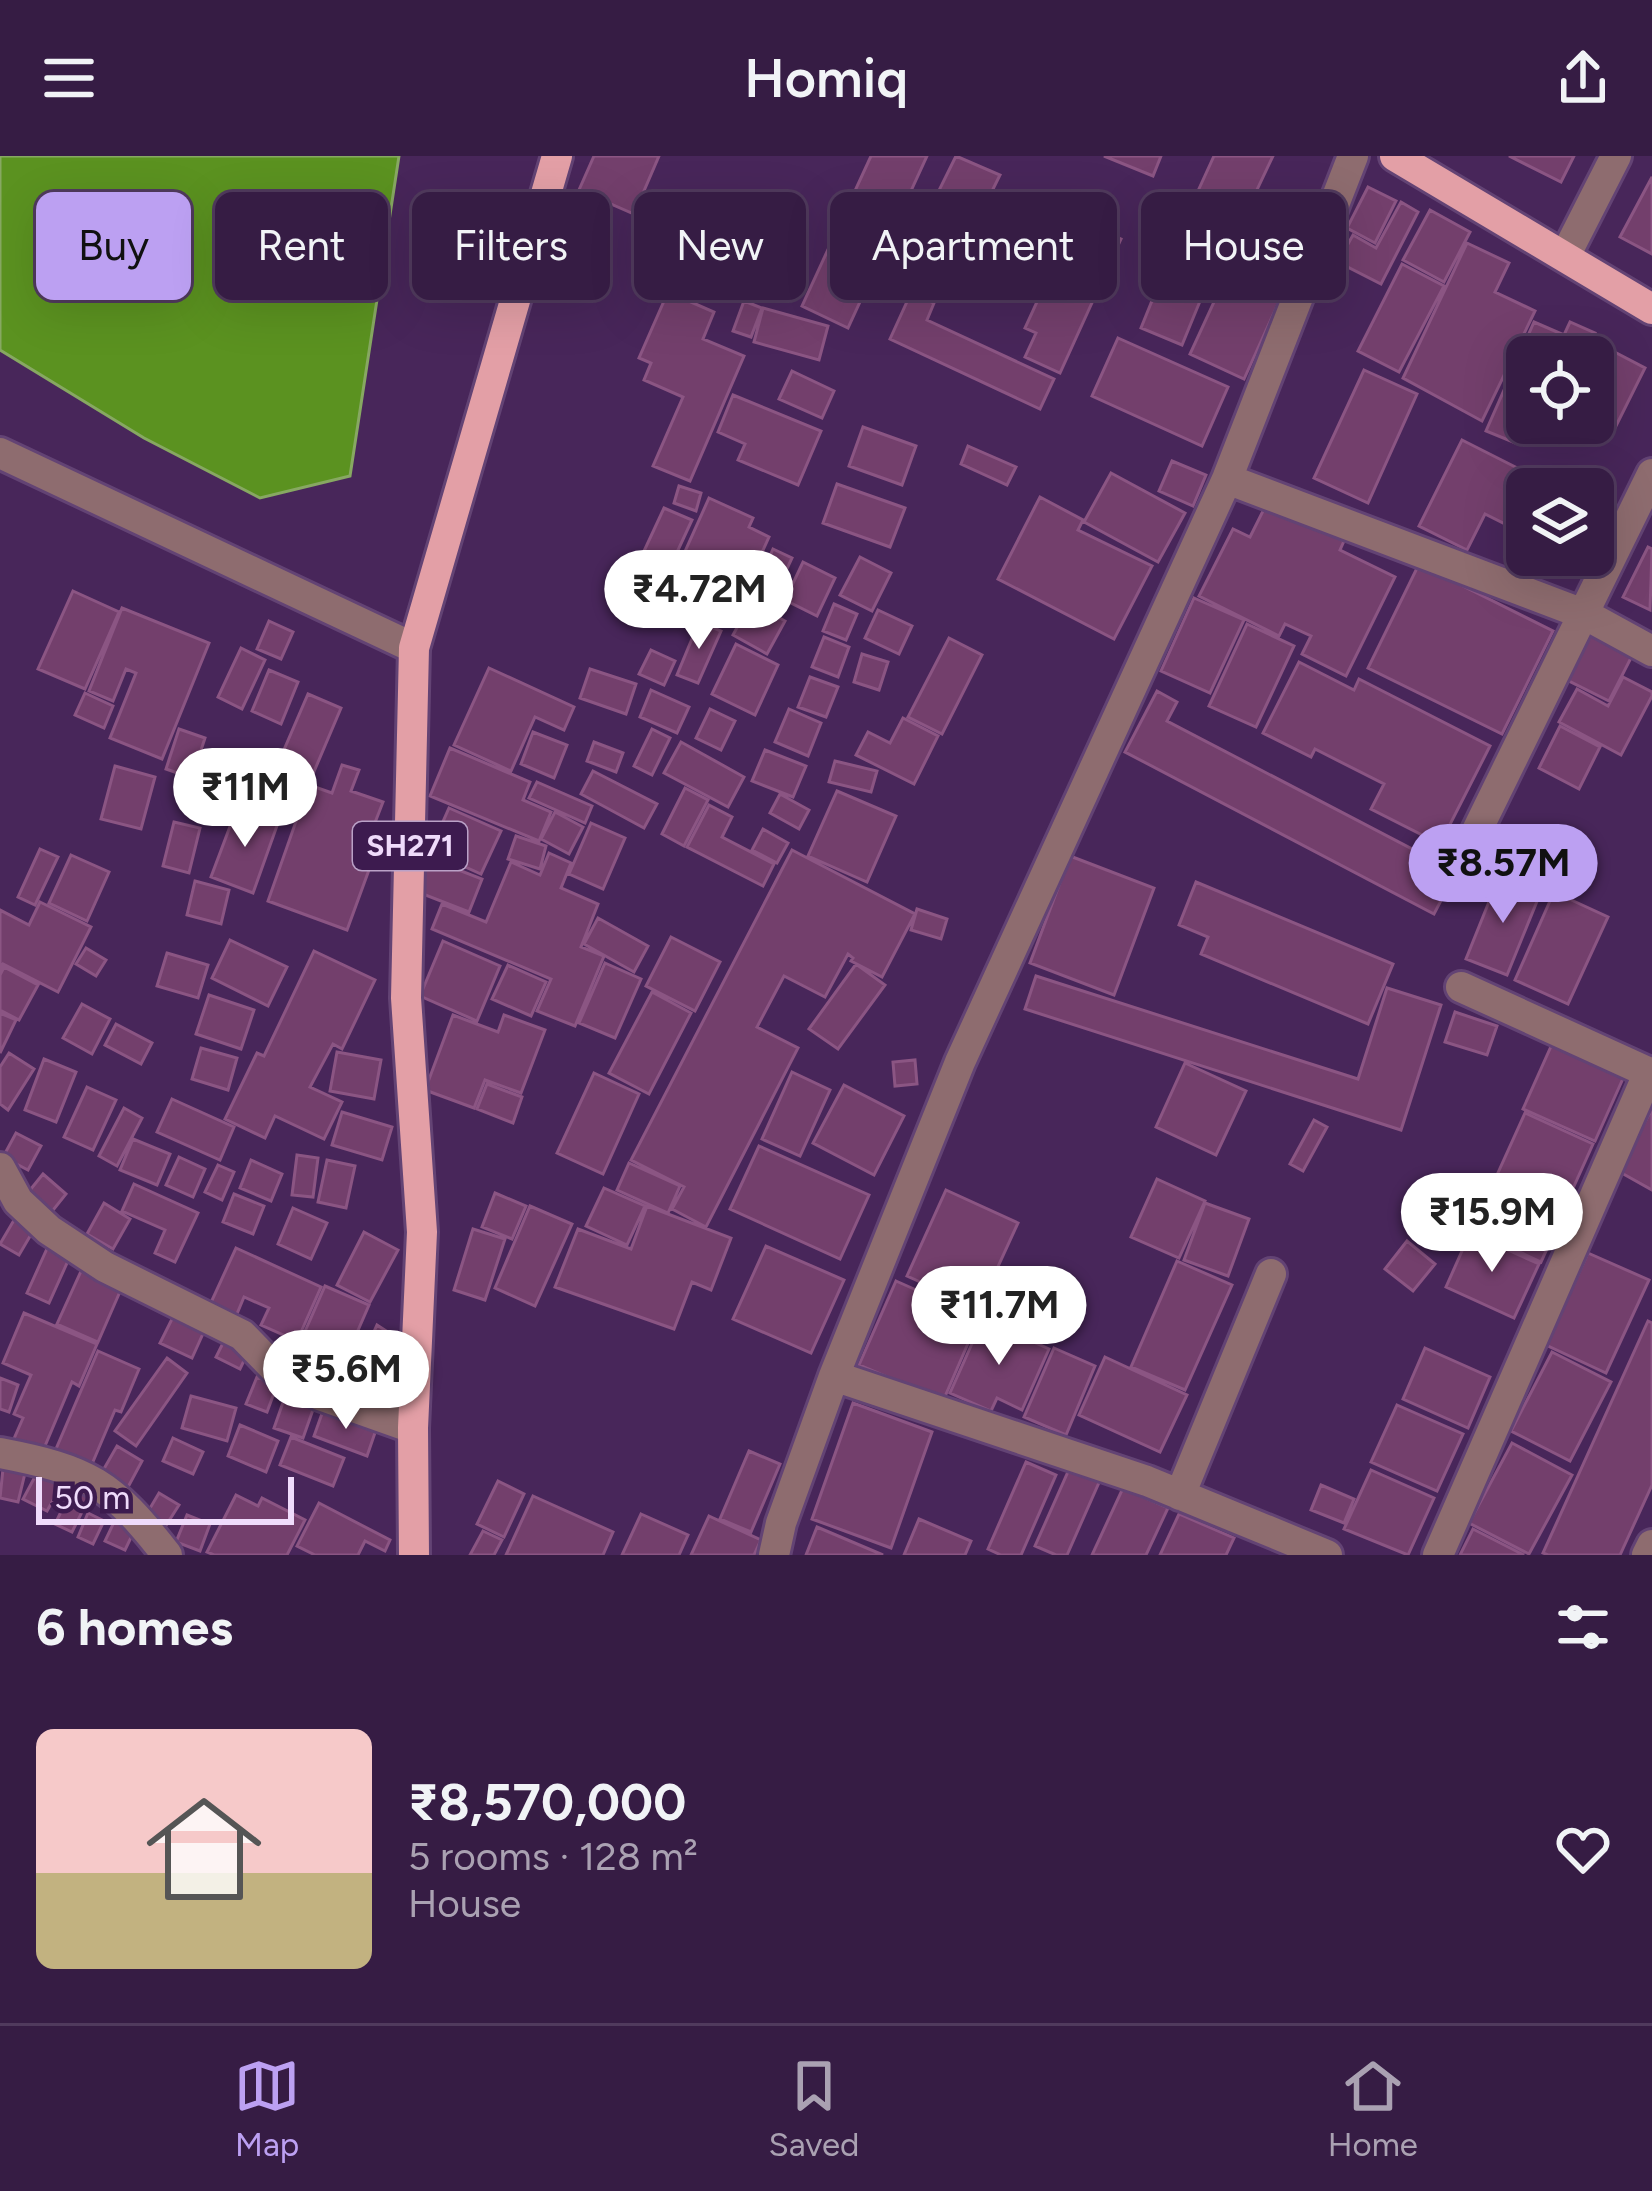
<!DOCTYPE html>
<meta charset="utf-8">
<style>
body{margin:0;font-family:Figtree,sans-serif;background:#41294f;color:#f1f3f6;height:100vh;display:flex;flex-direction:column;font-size:45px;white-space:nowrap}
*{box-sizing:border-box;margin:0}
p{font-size:39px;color:#aaa1b2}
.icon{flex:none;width:66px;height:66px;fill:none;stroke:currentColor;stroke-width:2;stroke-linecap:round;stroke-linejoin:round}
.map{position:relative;height:1399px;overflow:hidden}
.side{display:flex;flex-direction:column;background:#361c44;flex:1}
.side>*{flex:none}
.top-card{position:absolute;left:36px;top:36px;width:1581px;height:108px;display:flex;gap:24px}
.controls{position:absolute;left:1506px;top:180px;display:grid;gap:24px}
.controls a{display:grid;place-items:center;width:108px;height:108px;border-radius:18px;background:#361c44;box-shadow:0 12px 48px #0002,0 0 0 3px #503a5d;font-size:60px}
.scale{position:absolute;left:36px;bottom:30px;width:258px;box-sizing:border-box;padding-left:12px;border:6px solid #efdbfb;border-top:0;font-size:33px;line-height:42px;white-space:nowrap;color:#efdbfb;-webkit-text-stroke:9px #3d1b4f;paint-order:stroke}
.price{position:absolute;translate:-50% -102px;padding:0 27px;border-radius:42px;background:#fff;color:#222;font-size:39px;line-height:78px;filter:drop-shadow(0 3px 6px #0008)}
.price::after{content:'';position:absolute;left:50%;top:72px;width:36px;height:27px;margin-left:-18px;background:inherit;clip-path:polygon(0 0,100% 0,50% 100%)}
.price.on{background:#bca0f2;color:#111}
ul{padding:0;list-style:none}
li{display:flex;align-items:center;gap:36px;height:300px;padding:0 36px}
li+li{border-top:3px solid #503a5d}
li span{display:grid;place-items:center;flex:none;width:336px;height:240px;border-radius:18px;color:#555}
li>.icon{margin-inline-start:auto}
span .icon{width:144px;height:144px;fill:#fffc;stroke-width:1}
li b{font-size:51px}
h2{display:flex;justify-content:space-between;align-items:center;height:144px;padding:0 36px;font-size:51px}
.chip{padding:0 42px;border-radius:18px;background:#361c44;box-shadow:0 12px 48px #0002,0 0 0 3px #503a5d;font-size:42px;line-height:108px}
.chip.on{background:#bca0f2;color:#111}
header{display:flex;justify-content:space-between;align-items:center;height:156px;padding:0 36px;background:#361c44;font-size:54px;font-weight:600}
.tab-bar{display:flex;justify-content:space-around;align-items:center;height:168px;border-top:3px solid #503a5d;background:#361c44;font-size:33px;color:#aaa1b2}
.tab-bar a{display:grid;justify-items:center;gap:6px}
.tab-bar .on{color:#bca0f2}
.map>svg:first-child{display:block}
.water{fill:#5b9220;stroke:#87a862;stroke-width:3}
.building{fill:#733f6c;stroke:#8b5583;stroke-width:3}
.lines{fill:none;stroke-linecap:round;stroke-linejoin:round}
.minor-casing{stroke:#634374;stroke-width:36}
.major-casing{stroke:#634374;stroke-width:36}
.minor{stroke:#8e6c6f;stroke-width:30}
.major{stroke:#e39fa6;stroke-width:30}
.labels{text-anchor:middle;stroke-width:9;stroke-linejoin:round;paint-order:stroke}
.shield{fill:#3d1b4f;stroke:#baa1c7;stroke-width:3}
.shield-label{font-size:30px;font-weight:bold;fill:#efdbfb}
</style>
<header><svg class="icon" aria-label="menu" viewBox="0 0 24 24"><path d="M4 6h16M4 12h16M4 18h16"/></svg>Homiq<svg class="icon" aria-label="share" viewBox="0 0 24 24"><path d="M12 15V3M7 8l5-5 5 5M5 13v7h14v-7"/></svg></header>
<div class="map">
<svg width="1652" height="1399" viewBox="0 0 1652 1399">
<rect width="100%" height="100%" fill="#48265a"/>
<path class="water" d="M0,0H399L350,320L260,342L144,282L0,194Z"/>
<path class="building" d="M594,0H659L634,58L579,34Z
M871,0H927L848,172L802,150Z
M956,0L1000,19L957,106L914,85Z
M1104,0H1161L1153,20Z
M1214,0H1273L1246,57L1198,35Z
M1509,0H1574L1561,26Z
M1652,21V98L1620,81Z
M1368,31L1396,45L1375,87L1347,72Z
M1195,38L1237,55L1182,189L1141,172Z
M1401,46L1418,56L1381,128L1338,106L1353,79L1376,92Z
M1430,54L1470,76L1444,126L1403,104Z
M1075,63L1121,83L1060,217L1025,201L1036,177L1025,172Z
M1249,70L1302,95L1244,223L1190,198Z
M1467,87L1509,107L1495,136L1535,155L1482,265L1403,222Z
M1402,108L1444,130L1399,216L1358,195Z
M668,136L714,156L703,183L744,200L690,325L653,310L683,241L644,224L651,207L639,202Z
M911,137L934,147L927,164L1054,223L1040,253L890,183Z
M744,145L762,152L751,181L733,175Z
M763,152L828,170L819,204L754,186Z
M1534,166L1564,179L1570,166L1595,177L1584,201H1527V267H1555L1548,285L1524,274L1518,288L1486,275Z
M1118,182L1228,231L1202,290L1092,240Z
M1605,191L1645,212L1610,282L1579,267H1593V215Z
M1364,214L1417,238L1368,347L1314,322Z
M792,215L834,235L822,262L779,243Z
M733,239L821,275L798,329L738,304L745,288L718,276Z
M863,271L916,290L902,329L849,310Z
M1462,284L1559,333H1527V379L1485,358L1467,394L1419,370Z
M968,290L1016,311L1007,329L961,308Z
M1172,305L1206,319L1193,350L1159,335Z
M1111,317L1185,357L1158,406L1084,366Z
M837,328L905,352L890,391L823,367Z
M679,330L701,337L696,355L674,347Z
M1040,341L1083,364L1078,374L1152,410L1114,483L998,423Z
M709,342L753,362L749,371L769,381L729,469L665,440Z
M1267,347L1344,385L1340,394L1395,421L1346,520L1302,498L1311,480L1285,468L1279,480L1199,440L1233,373L1250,381Z
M664,352L692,364L666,420L638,408Z
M1648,391L1652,393L1650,454L1623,441Z
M773,393L792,402L774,441L756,432Z
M860,401L891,417L872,455L840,439Z
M803,406L835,422L817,460L785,444Z
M1419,408L1553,475L1502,578L1368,512Z
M73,435L119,456L85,533L38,513Z
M1194,442L1244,464L1210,537L1161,515Z
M751,446L785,465L767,498L733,479Z
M834,448L857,458L846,484L823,475Z
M122,452L209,487L162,603L110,582L136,517L126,513L113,545L89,535Z
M878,454L912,470L899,498L865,482Z
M269,465L293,476L281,503L257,493Z
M699,466L721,475L698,527L677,519Z
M1247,468L1294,490L1256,571L1209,550Z
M1593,475L1634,496L1609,545L1567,524Z
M824,481L849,491L838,521L812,511Z
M949,482L982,499L942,578L908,561Z
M736,488L778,509L755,559L712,538Z
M241,492L265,504L242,553L218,541Z
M651,494L675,505L664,529L639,518Z
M862,498L888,506L879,534L854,526Z
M1299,506L1354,534L1359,523L1490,590L1440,688L1371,653L1384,628L1315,593L1311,601L1263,577Z
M489,512L574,551L564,574L535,561L511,615L454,589Z
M590,513L636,528L626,558L580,542Z
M269,514L298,526L281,568L252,555Z
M810,521L838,531L826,561L798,551Z
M1623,521L1652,536V540L1621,599L1559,566L1577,533L1608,550Z
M651,534L689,551L677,577L640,561Z
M1157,535L1177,546L1167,565L1456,716L1434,758L1125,596Z
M85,537L113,550L104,572L75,559Z
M308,538L341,552L310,625L277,610Z
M710,553L735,565L721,594L696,582Z
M789,553L821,567L808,600L775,586Z
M903,562L938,580L914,628L856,599L868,576L890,587Z
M1560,570L1600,591L1579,633L1539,612Z
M179,573L205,582L192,622L166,613Z
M652,573L670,582L652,619L634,610Z
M533,576L567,589L554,622L521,608Z
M594,586L623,597L616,616L587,605Z
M681,586L744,621L728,651L664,617Z
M450,592L530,626L523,644L551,656L539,685L430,640Z
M765,594L806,610L793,641L752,625Z
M223,595L250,603L239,635L213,627Z
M835,605L877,615L871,636L829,626Z
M342,609L359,614L351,635L383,646L371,677L381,681L347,774L268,745L300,654L283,648L292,623L332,637Z
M115,610L155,621L141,673L101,663Z
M593,615L657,648L644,672L581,638Z
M537,626L592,650L585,667L529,642Z
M685,632L708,644L684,690L662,678Z
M837,635L896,660L867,726L808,700Z
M780,638L809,654L799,673L770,657Z
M709,649L732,661L722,681L774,708L763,730L687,691Z
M237,652L278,667L253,737L211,721Z
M449,652L501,675L481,718L430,695Z
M555,656L583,671L569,698L541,683Z
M174,666L200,672L189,717L163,710Z
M591,667L625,682L603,733L569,718Z
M1489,671L1509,682L1491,715L1471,704Z
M763,673L788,687L777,707L752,694Z
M516,680L546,690L540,713L508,703Z
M40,693L58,701L35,749L18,741Z
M792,694L915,758L882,821L851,805L853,802L848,798L825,841L784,820L757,871L798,892L706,1071L672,1053L684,1031L631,1004Z
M549,697L571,707L561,732L598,748L581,791L604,800L575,870L537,855L551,823L432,773L442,748L486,766L511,706L540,719Z
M71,699L109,716L87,765L49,747Z
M1070,700L1154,732L1114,839L1030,807Z
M428,702L482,723L469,756L415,735Z
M1499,721L1540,738L1507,819L1466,803Z
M195,725L229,734L221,768L187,759Z
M1196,726L1393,808L1368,868L1201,798L1208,781L1179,769Z
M1554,736L1608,761L1568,848L1515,824Z
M40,746L91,771L58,836L3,808L0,813V754L29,769Z
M917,753L947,763L941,783L911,774Z
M598,762L648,790L634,816L584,788Z
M671,781L720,806L695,855L646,830Z
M230,784L287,811L268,850L212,822Z
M443,785L500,810L477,865L420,840Z
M86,792L106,804L96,820L76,808Z
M314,795L375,824L342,893L333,888L310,931L342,946L324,983L275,960L265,982L225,963L257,897L264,900Z
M167,797L208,809L198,842L157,830Z
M605,807L641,823L615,882L579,867Z
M856,808L885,829L838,893L809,873Z
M508,809L546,826L531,860L492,843Z
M4,811L38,829L19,864L0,854V819Z
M1036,820L1358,923L1387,832L1441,849L1401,974L1025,853Z
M652,836L691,857L649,938L609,917Z
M209,839L254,854L241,893L196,878Z
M82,848L110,863L92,898L63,882Z
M1455,856L1497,870L1487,899L1445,886Z
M0,857L16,864L0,897Z
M453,859L498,876L504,859L545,874L521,937L485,924L474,952L425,934Z
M116,868L152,887L141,908L105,889Z
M1553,886L1625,918L1595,985L1523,953Z
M201,892L237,902L228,934L192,923Z
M337,896L381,904L374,943L330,935Z
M9,897L34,913L8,954L0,948V911Z
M44,903L76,916L56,966L25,954Z
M915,904L917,928L895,930L893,906Z
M1185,907L1246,935L1216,999L1156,971Z
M792,916L830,934L800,1000L762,983Z
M594,917L639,938L603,1018L557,997Z
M487,928L522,941L513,967L477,953Z
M844,929L904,960L874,1019L813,987Z
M87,931L116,944L93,994L64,981Z
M172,943L234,971L220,1004L157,976Z
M124,952L142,962L117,1010L99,1000Z
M1652,953V1034L1618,1015Z
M342,956L392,971L382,1004L332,989Z
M1525,957L1593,988L1565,1050L1497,1019Z
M1314,964L1327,971L1303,1015L1290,1008Z
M16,977L41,990L28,1014L3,1001Z
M133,983L170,998L157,1029L120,1014Z
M759,990L869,1039L840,1103L730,1053Z
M297,999L318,1002L313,1041L292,1039Z
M179,1001L205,1013L193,1041L166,1029Z
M251,1004L282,1018L271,1045L240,1032Z
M327,1004L355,1010L346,1052L318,1046Z
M629,1007L680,1030L668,1057L617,1034Z
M218,1009L234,1016L222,1044L205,1036Z
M43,1018L66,1038L50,1058L26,1039Z
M1494,1021L1565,1054L1541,1106L1470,1073Z
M1157,1023L1205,1045L1179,1102L1131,1081Z
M134,1028L198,1057L175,1106L155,1097L165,1074L122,1055Z
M604,1032L645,1050L627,1089L586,1070Z
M946,1034L1018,1067L979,1152L907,1120Z
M495,1037L526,1050L512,1083L482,1071Z
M234,1038L264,1050L253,1078L223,1066Z
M104,1047L130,1063L113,1093L87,1078Z
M1205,1047L1249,1063L1228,1120L1184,1104Z
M530,1050L572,1068L535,1150L495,1132Z
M647,1050L731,1082L711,1134L692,1126L674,1173L555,1131L578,1073L631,1093Z
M293,1052L327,1067L311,1103L278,1088Z
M17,1059L36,1070L19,1099L0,1088Z
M473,1073L505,1083L485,1144L454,1134Z
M364,1076L398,1094L370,1146L337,1129Z
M1470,1077L1539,1108L1514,1162L1446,1131Z
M1407,1085L1435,1108L1413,1135L1385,1113Z
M50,1086L72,1096L49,1147L27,1137Z
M766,1090L844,1124L811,1197L733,1163Z
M236,1092L321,1131L297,1185L261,1169L269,1152L244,1141L234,1165L208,1153Z
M1588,1097L1649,1124L1606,1217L1546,1189Z
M1177,1105L1232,1129L1185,1234L1131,1211Z
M82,1113L122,1131L98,1186L57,1168Z
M896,1125L979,1162L943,1245L859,1209Z
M325,1130L369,1149L332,1234L288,1214Z
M24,1157L97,1188L79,1230L72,1226L42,1297L13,1285L23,1262L14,1258L31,1219L3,1207Z
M175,1157L206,1171L192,1202L160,1187Z
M983,1163L1049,1193L1022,1254L997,1242L991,1255L950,1237Z
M1648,1165L1652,1167V1329L1620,1399H1548L1543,1397Z
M377,1169L405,1187L379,1245L349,1231Z
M227,1179L251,1190L240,1213L216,1201Z
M1054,1192L1095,1210L1066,1279L1024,1261Z
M1425,1192L1490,1221L1468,1272L1403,1243Z
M98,1195L139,1213L121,1256L115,1254L89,1315L53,1300Z
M1552,1196L1611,1226L1570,1305L1511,1275Z
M1105,1201L1187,1239L1160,1296L1079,1259Z
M167,1202L187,1217L136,1290L115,1275Z
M257,1221L277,1229L267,1256L246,1248Z
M0,1222L18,1229L9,1256L0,1253Z
M286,1238L315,1248L303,1282L274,1272Z
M191,1240L236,1252L227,1285L182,1272Z
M853,1247L932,1276L891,1392L812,1363Z
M1397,1249L1463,1278L1437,1335L1371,1306Z
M324,1252L377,1271L367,1300L314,1280Z
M240,1269L278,1285L266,1316L228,1300Z
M291,1281L344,1302L333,1330L280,1309Z
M173,1282L203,1296L193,1318L163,1305Z
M1512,1287L1572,1319L1529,1398L1469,1367Z
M117,1290L142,1305L127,1333L101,1318Z
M749,1295L780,1308L751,1376L720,1363Z
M4,1303L27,1309L18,1346L0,1342Z
M1026,1306L1056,1319L1021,1399H1001L988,1393Z
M1071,1309L1101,1322L1067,1399H1056L1035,1390Z
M1371,1314L1434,1342L1408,1399L1344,1373Z
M38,1315L62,1328L47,1355L23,1343Z
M498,1325L524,1338L504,1381L477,1368Z
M74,1329L91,1338L72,1376L55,1368Z
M1321,1329L1354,1343L1344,1367L1311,1354Z
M1123,1332L1168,1352L1146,1399H1092Z
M159,1337L179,1349L165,1371L146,1359Z
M236,1339L258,1350L262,1342L305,1364L287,1399H214L207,1396Z
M533,1340L613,1376L603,1399H506Z
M319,1347L390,1384L385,1395L365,1385L358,1399H315L297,1390Z
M88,1357L104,1365L93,1388L78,1381Z
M641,1358L688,1379L679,1399H622Z
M1179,1358L1234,1382L1226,1399H1160Z
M187,1359L210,1368L200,1395L176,1386Z
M117,1360L137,1369L125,1394L105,1385Z
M709,1360L761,1384L754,1399H691Z
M919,1363L971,1385L965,1399H904Z
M817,1371L883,1399H806Z
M1473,1373L1524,1399H1460Z
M483,1375L502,1384L494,1399H470Z"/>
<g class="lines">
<defs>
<path id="minor" d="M1565,100L1616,0
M0,297L414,492
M1227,323L1586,459L1652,495
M1467,695L1652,318
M1461,831L1652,918
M0,1012L18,1045L49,1074L105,1111L242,1179L282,1220L320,1239L413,1272
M834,1220L1147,1325L1327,1399
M0,1297C89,1314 111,1327 167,1399
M1180,1339L1271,1118
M774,1399L781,1367L834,1220L960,906L1227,323L1353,0
M1438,1399L1649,916
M1647,1399L1652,1389"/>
<path id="major" d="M1395,0L1652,153
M414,1399L413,1272L422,1076L406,842L414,492L557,0"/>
</defs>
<use href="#minor" class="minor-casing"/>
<use href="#major" class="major-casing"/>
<use href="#minor" class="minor"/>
<use href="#major" class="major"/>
</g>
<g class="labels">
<rect class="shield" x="353" y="666" width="114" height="48" rx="9"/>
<g class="shield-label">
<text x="410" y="700">SH271</text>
</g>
</g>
</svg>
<div class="controls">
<a><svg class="icon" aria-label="locate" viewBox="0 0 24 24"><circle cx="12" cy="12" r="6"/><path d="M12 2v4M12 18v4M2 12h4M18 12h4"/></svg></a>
<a><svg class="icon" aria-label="layers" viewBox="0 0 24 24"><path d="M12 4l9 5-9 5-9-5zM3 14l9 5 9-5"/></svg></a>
</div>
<div class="scale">50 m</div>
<b class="price" style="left:699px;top:496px">₹4.72M</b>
<b class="price" style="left:245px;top:694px">₹11M</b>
<b class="price on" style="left:1503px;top:770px">₹8.57M</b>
<b class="price" style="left:1492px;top:1119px">₹15.9M</b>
<b class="price" style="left:999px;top:1212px">₹11.7M</b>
<b class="price" style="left:346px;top:1276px">₹5.6M</b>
<div class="top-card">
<a class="chip on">Buy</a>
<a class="chip">Rent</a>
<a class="chip">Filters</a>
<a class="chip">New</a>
<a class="chip">Apartment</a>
<a class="chip">House</a>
</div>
</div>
<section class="side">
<h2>6 homes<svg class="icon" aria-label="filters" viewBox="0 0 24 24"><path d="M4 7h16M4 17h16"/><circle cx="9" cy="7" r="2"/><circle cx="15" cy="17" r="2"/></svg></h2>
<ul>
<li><span style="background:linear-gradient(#f6c9c9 60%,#c2b280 0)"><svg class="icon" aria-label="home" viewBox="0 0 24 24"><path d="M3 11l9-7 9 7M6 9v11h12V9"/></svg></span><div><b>₹8,570,000</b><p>5 rooms · 128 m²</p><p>House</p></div><svg class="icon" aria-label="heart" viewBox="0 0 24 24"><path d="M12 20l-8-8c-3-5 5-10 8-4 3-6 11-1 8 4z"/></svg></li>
</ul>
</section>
<nav class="tab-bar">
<a class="on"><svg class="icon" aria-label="map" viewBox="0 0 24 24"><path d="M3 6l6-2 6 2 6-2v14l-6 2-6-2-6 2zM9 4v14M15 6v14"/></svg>Map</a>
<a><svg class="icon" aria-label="saved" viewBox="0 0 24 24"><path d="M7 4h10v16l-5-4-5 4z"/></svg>Saved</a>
<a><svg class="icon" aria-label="home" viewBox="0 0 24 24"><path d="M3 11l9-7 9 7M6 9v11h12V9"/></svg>Home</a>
</nav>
